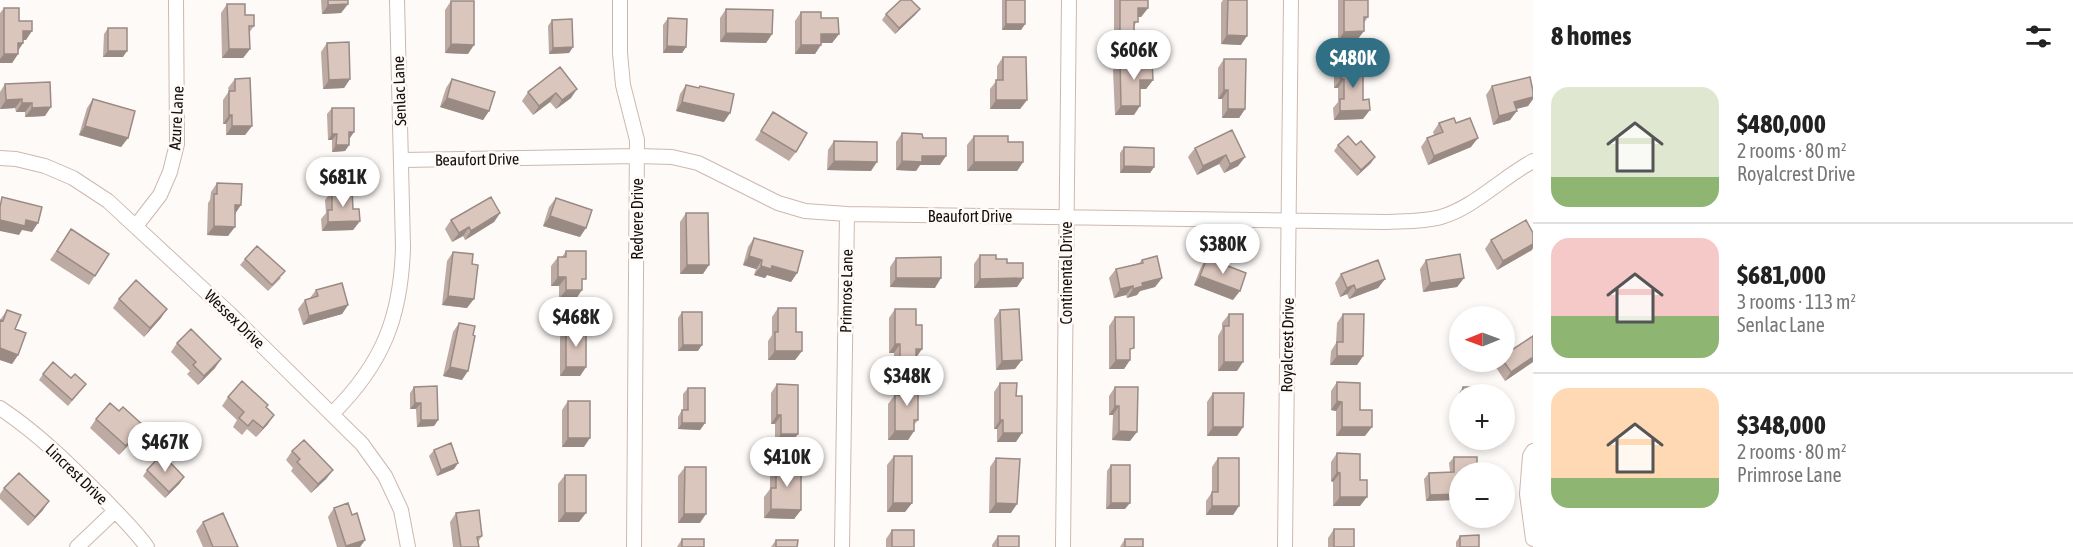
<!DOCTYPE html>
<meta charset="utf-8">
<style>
body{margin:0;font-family:"Asap Condensed",sans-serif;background:#f6f6f6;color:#222;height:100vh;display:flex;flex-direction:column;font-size:22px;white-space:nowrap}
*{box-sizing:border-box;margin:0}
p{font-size:20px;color:#767676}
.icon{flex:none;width:33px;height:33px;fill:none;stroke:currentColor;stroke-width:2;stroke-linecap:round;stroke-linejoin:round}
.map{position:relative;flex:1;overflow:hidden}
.sheet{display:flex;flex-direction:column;background:#fff;width:540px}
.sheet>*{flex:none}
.needle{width:39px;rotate:269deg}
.tools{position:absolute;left:1449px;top:306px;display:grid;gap:12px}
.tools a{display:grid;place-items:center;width:66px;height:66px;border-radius:50%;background:#fff;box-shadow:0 3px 9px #0003;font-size:30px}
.price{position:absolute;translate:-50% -51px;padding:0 14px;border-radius:21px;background:#fff;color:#222;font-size:20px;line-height:39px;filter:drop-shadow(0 2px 3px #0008)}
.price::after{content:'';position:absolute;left:50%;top:36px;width:18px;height:14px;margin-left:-9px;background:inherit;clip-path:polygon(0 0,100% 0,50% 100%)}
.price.current{background:#306f84;color:#fff}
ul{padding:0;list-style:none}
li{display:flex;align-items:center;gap:18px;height:150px;padding:0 18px}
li+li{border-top:2px solid #e0e0e0}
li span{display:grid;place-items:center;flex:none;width:168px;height:120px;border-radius:18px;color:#555}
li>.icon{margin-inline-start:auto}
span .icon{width:72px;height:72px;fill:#fffc;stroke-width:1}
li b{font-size:26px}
h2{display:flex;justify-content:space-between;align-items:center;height:72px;padding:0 18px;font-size:26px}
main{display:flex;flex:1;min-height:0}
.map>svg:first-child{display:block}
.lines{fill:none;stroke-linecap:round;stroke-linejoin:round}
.street-casing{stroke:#cdb8af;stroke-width:16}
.street{stroke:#fff;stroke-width:14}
.wall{fill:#bcaaa3}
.shaded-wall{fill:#998b84}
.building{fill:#dbc6bd;stroke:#998b84;stroke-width:1.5}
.labels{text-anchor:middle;stroke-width:5;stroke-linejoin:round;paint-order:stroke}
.street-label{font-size:16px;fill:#140d0a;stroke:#fefaf8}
</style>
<main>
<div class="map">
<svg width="1533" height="547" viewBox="0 0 1533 547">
<rect width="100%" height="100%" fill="#fefaf8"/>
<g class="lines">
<defs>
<path id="street" d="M620,0V53L623,85L637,140L634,547
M0,158L16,159L45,166L73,178L108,201L230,314L362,444L385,476L401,510L408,547
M402,160L637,156L672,157L698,163L778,203L805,211L847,214L1385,222C1403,221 1423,222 1441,217C1473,208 1503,177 1533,161
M136,226L160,195L170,172L177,144L176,0
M0,408C39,434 71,466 104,499C119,515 135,530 147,547
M333,413C383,363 401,317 403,247L397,0
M1533,451L1530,456L1527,494L1533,539
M77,547L115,511
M842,547L847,214
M1063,547L1069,0
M1285,547L1291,0"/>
</defs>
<use href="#street" class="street-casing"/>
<use href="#street" class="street"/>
</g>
<path class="wall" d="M321,0H348V4L341,13L322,14Z
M1002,0H1025V24L1021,30H1002Z
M1114,0H1148V8L1141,17H1138L1128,43H1114Z
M1223,0H1247L1241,45L1221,44V3Z
M1338,0H1368V17L1364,23V31L1357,40L1338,41Z
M451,1L468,54L445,53V10Z
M227,4L245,15L254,26L249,33L250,49L243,58H222L221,13Z
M4,8L19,21L26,40H23V43L18,51V54L12,63H0V13Z
M726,9L772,34L766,43L720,42V18Z
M920,9L915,15L895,34L882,20L886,14Z
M801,12L821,18L839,34L832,43H821L815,54H795V21Z
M668,18L686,47L682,53H663V25Z
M552,20L573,47L569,53L549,54L548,26Z
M108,28L123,57H103L104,34Z
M327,43L350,79L344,88L323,89L321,52Z
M1003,57L1027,100L1020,109H990V89L997,80V66Z
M1224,59L1245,109L1239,118H1222V99H1218V68Z
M1120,61L1153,80L1146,89H1140L1134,115H1115L1113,70Z
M1341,64L1363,100V119L1334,120L1333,108L1338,102V88H1334V73Z
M560,67L571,98L556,109L550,102L533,115L522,101L528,92Z
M235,79L252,126L245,135H226V124H223V100L229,91L228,88Z
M452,79L489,111L483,120L440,107L446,88Z
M50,82L45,116L25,117V112H16L15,108L0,109V92L5,84Z
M686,85L698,88L700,86L724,122L676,111L680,94Z
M1492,86L1533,91V99L1528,106L1516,109L1510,120L1493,125L1486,95Z
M93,99L128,138L121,147L79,135L87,108Z
M332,108L350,138L349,145L345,151L332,152V140H328L327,114Z
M773,112L796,152L789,161L755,140Z
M1439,123L1471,147L1428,165L1421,147L1427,138L1434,135L1433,132Z
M902,133L923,138L940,165H920L916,171L896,170V142Z
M974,136L1008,142L1023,162L1017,171H967V145Z
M834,141L871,171L827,170L828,150Z
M1338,145L1371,163L1357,176L1334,151Z
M1124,147L1154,167L1150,173H1120V153Z
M1195,148L1245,157L1238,166L1224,173L1219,164L1197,175L1188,157Z
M217,183L235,214L228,236L207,235L208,203L210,200L211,192Z
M332,191L353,209L360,221L353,230L322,231L321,219L326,213L325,200Z
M556,198L580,237L543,226L549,207Z
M500,213L494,222L465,240L463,236L452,242L445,229L451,220Z
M686,213L703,274H680V222Z
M71,229L109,254L89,285L50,260Z
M754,238L797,273L791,282L767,275L765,278L754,275L756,269L743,265L748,247Z
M1491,240L1532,250L1497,270L1485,249Z
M566,251L582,284L576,299H559V286H551V266L558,257H562Z
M453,252L467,308L442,305L447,261Z
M980,255L1007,263L1023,278L1017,287L974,288V264Z
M896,258L935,288L890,287V267Z
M1207,258L1233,300L1194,285L1201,267Z
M245,259L281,278L268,291L240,265Z
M1142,260L1162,278L1155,287L1140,291L1137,295L1127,298L1126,295L1114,298L1109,278L1116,269L1139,263Z
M1426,260L1464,278L1457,287L1423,292L1420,269Z
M1341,274L1385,279L1378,288L1349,299L1347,294L1340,297L1335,283Z
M316,290L348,305L342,314L303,325L298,309L305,300L310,298Z
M119,299L161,318L144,337L113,308Z
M778,308L796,332L802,351L795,360H768V341L772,335V317Z
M895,309L916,325L922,349L910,366H894V353H889V318Z
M7,310L15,329L18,355L12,364L0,360V320Z
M1000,310L1015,369L996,370L994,319Z
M682,312L698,351H678V318Z
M1229,314L1237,371H1218V336L1222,329V323Z
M1343,314L1363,356L1357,365H1330L1331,351L1336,343L1337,323Z
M1115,317L1130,354V360L1124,369H1109V326Z
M459,323L462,380L443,376L453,332Z
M566,328L586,367L580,376H560V337Z
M177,343L215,368L198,385L187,374L190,371L171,352Z
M1498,362H1533L1505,381L1495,366Z
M43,374L71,378L86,384L68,406L39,380Z
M1337,382L1360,410L1365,436H1336V411L1331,410V391Z
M901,383L918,420L914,425V431L908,440H888V404L894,396V392Z
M1000,383L1016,442H997V429H994V392Z
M777,384L798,434L791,443H775V424H771V393Z
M414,387L438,420L434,426L417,427L416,409H410V393Z
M1115,387L1130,441L1112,440L1113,415H1109V396Z
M1463,387L1482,394H1460V429H1458L1459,393Z
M688,388L705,423L700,430L678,429V417L682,410H683V394Z
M1213,393L1243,427L1237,436H1207V402Z
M228,397L266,408L268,424L256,437L247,429L242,435L233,427L237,420L222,406Z
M568,401L584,447H562V410Z
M96,419L137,436L119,455L90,428Z
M434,450L458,463L454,469L437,476L429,456Z
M292,451L333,470L326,479L311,493L291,471L293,468L286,460Z
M1337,453L1360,506H1333V482L1331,481V462Z
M894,456L912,503L905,512H887V465Z
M1454,457L1459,495L1455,500L1426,501L1424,479L1429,473L1450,472L1449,463Z
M996,458L1011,513H989L990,467Z
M1218,458L1239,506L1233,515H1206V501L1212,492V467Z
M776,465L801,510L794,519L764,518V497L770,489V474Z
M1111,465L1125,509H1106L1107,471Z
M685,467L700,523H678V476Z
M147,470L180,483L165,498L143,476Z
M565,475L579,522H558V484Z
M4,488L43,510L28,526L0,499V494Z
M334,508L352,515L365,540L360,547H337L328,517Z
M456,513L482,536L478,542L479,547H453L450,522Z
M203,522L238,547H203L196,531Z
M1334,529L1354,547H1328V538Z
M892,530L914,547H886V539Z
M998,536L1019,547H992V545Z
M1460,536L1479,547H1456V542Z
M682,539L704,547H677Z
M1125,539L1143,547H1120Z
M776,540L797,547H771Z"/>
<path class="shaded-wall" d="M348,4L341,13L322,14L328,5Z
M1138,8H1148L1141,17H1131Z
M920,9L915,15L895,34L899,28Z
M1006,24H1025L1021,30H1002Z
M23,31H32L26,40H17Z
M1364,31L1357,40L1338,41L1344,32Z
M726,33L772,34L766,43L720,42Z
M821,34H839L832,43H815Z
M1120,34H1134L1128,43H1114Z
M1227,35L1247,36L1241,45L1221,44Z
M18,43H23L17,52Z
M451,44L474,45L468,54L445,53Z
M801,45H821L815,54H795Z
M667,46L686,47L682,53H663Z
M573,47L569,53L549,54L553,48Z
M229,49H250L243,58H222Z
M108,51H127L123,57H103Z
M4,54H18L12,63H0V59Z
M350,79L344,88L323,89L329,80Z
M1341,79H1344L1338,88H1334Z
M1140,80H1153L1146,89H1134Z
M577,89L571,98L556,109L562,100Z
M1224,90H1228L1222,99H1218Z
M556,93L550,102L533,115L539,106Z
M1533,97V99L1528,106L1508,111L1514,102Z
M447,98L489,111L483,120L440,107Z
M22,99L15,108L0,109L6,100Z
M996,100H1027L1020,109H990Z
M682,102L730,113L724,122L676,111Z
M22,103H32L25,112H16Z
M1121,106H1140L1134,115H1115Z
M51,107L45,116L25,117L32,108Z
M1228,109H1245L1239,118H1222Z
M1370,110L1363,119L1334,120L1340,111Z
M1517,111L1510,120L1493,125L1499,116Z
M229,115H232L226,124H223Z
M85,126L128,138L121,147L79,135Z
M232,126H252L245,135H226Z
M349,132H354L350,138H345Z
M332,134H337L332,140H328Z
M1478,138L1471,147L1428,165L1434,156Z
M336,145H349L345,151L332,152Z
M1226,155L1219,164L1197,175L1203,166Z
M922,156H946L940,165H920L916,171L896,170L902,161Z
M1245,157L1238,166L1224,173L1230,164Z
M1375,157L1371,163L1357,176L1361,170Z
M834,161L877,162L871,171L827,170Z
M974,162H1023L1017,171H967Z
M1124,166L1154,167L1150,173H1120Z
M235,205H241L235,214Z
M500,213L494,222L465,240L471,231Z
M550,216L586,228L580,237L543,226Z
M0,220H26L38,223L32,232L22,230L19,235L0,231Z
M360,221L353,230L322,231L328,222Z
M214,226L235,227L228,236L207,235Z
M469,227L463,236L452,242L459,233Z
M1533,244V248L1532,250L1497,270L1503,261Z
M749,256L762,260L756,269L743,265Z
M687,265H709L703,274H680Z
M761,266H772L797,273L791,282L767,275L765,278L754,275Z
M1200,276L1240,291L1233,300L1194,285Z
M558,277H566L559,286H551Z
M896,278H941L935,288L890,287Z
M1023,278L1017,287L974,288L980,279Z
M1162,278L1155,287L1140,291L1137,295L1127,298L1133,289L1142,283Z
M1464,278L1457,287L1423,292L1430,283Z
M1385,279L1378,288L1349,299L1356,290Z
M1354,285L1347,294L1340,297L1347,288Z
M1133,286L1126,295L1114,298L1120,289Z
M566,290H582L576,299H559Z
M448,296L474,299L467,308L442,305Z
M348,305L342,314L303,325L309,316Z
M167,309L161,318L144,337L150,328Z
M895,344H900L894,353H889Z
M683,345H702L698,351H678Z
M0,348L18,355L12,364L0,360Z
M916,349H922L910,366H894L900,357Z
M775,351H802L795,360H768Z
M1337,356H1363L1357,365H1330Z
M1533,357V362L1505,381L1511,372Z
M221,359L215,368L198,385L204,376Z
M1022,360L1015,369L996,370L1002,361Z
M1116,360H1130L1124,369H1109Z
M1224,362H1243L1237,371H1218Z
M450,367L468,371L462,380L443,376Z
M566,367H586L580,376H560Z
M1337,401L1342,402L1336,411L1331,410Z
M415,403H421L416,409H410Z
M1115,406H1119L1113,415H1109Z
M274,415L268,424L256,437L263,428Z
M777,415H781L775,424H771Z
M421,420H438L434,426L417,427Z
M1000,420H1003L997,429H994Z
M682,423H705L700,430L678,429Z
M144,426L137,436L119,455L126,446Z
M1213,427H1243L1237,436H1207Z
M1342,427H1372L1365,436H1336Z
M895,431H914L908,440H888Z
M1119,431L1137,432L1130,441L1112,440Z
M1003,433H1022L1016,442H997Z
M781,434H798L791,443H775Z
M568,438H590L584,447H562Z
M458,463L454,469L437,476L441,470Z
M333,470L326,479L311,493L318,484Z
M1337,472L1340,473L1333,482L1331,481Z
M184,477L180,483L165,498L169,492Z
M1459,489L1460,495L1455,500L1426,501L1430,495Z
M1340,497H1367L1360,506H1333Z
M49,501L43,510L28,526L35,517Z
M893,503H912L905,512H887Z
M996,503L1017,504L1011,513H989Z
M1111,503H1130L1125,509H1106Z
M1212,506H1239L1233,515H1206Z
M771,509L801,510L794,519L764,518Z
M565,513H586L579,522H558Z
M684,514H706L700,523H678Z
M365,540L360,547H345L346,546Z"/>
<path class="building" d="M328,0H348V4L328,5Z
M901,0H911L920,9L899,28L886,14Z
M1006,0H1025V24H1006Z
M1120,0H1148V8H1138V22H1134V34H1120Z
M1228,0H1247V36L1227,35Z
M1344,0H1368V17H1364V31L1344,32Z
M451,1H474V45L451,44Z
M227,4H245V15H254V26H249L250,49H229Z
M4,8H19V21H32V31H23V43H18V54H4Z
M726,9L773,10L772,34L726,33Z
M801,12H821V18H838L839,34H821V45H801Z
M668,18L687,19L686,47L667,46Z
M572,19L573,47L553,48L552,20Z
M108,28H127V51H108Z
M349,42L350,79L329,80L327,43Z
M1003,57H1026L1027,100H996V80H1003Z
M1224,59H1246L1245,109H1228V90H1224Z
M1120,61H1152L1153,80H1140V106H1121Z
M1341,64H1363V100L1369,99L1370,110L1340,111V99H1344V79H1341Z
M560,67L577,89L562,100L556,93L539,106L528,92Z
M1530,77L1533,91V97L1514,102L1517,111L1499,116L1492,86Z
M250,78L252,126H232V115H229V91H235V79Z
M452,79L495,92L489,111L447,98Z
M50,82L51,107L32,108V103H22V99L6,100L5,84Z
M686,85L699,88L700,86L734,94L730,113L682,102Z
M93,99L135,111L128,138L85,126Z
M332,108H354V132H349V145H336L337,134H332Z
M773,112L807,133L796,152L761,131Z
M1454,118L1456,123L1470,118L1478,138L1434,156L1427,138L1443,132L1439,123Z
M1232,130L1245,157L1230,164L1226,155L1203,166L1195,148Z
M902,133L922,134L923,138H946V156H922V162L902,161Z
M974,136H1008V142H1023V162H974Z
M1348,136L1356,145L1361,141L1375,157L1361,170L1338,145Z
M834,141L877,142V162L834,161Z
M1124,147L1154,148V167L1124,166Z
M217,183L242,184L241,205H235V227L214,226V194H217Z
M352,190L353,209H359L360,221L328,222V210H332V191Z
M2,197L42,207L38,223L26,220L25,226L0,220V207Z
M491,197L500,213L471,231L469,227L459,233L451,220Z
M556,198L592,210L586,228L550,216Z
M686,213H708L709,265H687Z
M1526,220L1533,233V244L1503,261L1491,240Z
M71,229L109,254L95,276L57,251Z
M754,238L803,251L797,273L772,266L771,269L761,266L762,260L749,256Z
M257,246L285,271L272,285L245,259Z
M566,251H586V279H582V290H566V277H558V257H566Z
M453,252L473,254L472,264L478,265L474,299L448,296Z
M1460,254L1464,278L1430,283L1426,260Z
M980,255H996V259H1007V263H1023V278L980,279Z
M1157,256L1162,278L1142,283L1143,286L1133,289V286L1120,289L1116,269L1143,263L1142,260Z
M941,257V278H896V258Z
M1207,258L1246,273L1240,291L1200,276Z
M1378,260L1385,279L1356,290L1354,285L1347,288L1341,274Z
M136,280L167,309L150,328L119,299Z
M342,283L348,305L309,316L305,300L318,296L316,290Z
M778,308H796V332H802V351H775V332H778Z
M895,309H916V325H922V349H916V357H900V344H895Z
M1019,309L1022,360L1002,361L1000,310Z
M7,310L21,315L15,329L26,333L18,355L0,348V320L3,321Z
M682,312H702V345H683Z
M1229,314H1243V362H1224V326H1229Z
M1343,314H1364L1363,356H1337V342H1343Z
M1115,317H1134V348L1130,349V360H1116Z
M459,323L475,326L473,335L475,336L468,371L450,367Z
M566,328H586V367H566Z
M191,329L221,359L204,376L193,365L196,362L177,343Z
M1533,336V357L1511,372L1504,362V355Z
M53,362L71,378L75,374L86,384L72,400L43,374Z
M242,381L268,405L266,407L274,415L263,428L253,420L248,426L239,418L244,412L228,397Z
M1337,382L1360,383V410H1372V427H1342V402L1337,401Z
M901,383H918V420H914V431H895V395H900Z
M1000,383H1017L1016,396H1022V433H1003V420H1000Z
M777,384L798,385V434H781V415H777Z
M437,386L438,420H421V403H415L414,387Z
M1115,387H1138L1137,432L1119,431V406H1115Z
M1463,387H1482V394H1463Z
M688,388H705V423H682V410H688Z
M1213,393H1244L1243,427H1213Z
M568,401H590V438H568Z
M110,403L119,411L123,407L144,426L126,446L96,419Z
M304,440L333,470L318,484L297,462L300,459L292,451Z
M451,443L458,463L441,470L434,450Z
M1337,453L1360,454V480H1367V497H1340V473L1337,472Z
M162,454L184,477L169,492L147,470Z
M894,456H912V503H893Z
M1454,457H1477V472H1460V494L1430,495L1429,473L1454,472Z
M996,458L1020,459L1017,504L996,503Z
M1218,458H1239V506H1212V492H1218Z
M776,465H801V510L771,509V488H776Z
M1111,465H1130V503H1111Z
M685,467H706V514H684Z
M19,473L49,501L35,517L4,488Z
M565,475H586V513H565Z
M348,503L352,515L357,513L365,540L346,546L334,508Z
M479,510L482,536L477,537L479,547H461L456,513Z
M223,513L238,547H213L203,522Z
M1334,529H1354V547H1334Z
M892,530H914V547H892Z
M1479,535V547H1460V536Z
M998,536H1019V547H998Z
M682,539H704V547H682Z
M1125,539H1143V547H1125Z
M776,540H798L797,547H776Z"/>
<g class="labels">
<g class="street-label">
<text transform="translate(399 91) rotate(-92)" y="6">Senlac Lane</text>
<text transform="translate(176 118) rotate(-87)" y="6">Azure Lane</text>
<text transform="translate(477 159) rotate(-1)" y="6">Beaufort Drive</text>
<text x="970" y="222">Beaufort Drive</text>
<text transform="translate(637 219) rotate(-90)" y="6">Redvere Drive</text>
<text transform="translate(1066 273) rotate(-90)" y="6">Continental Drive</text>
<text transform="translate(846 291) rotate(-89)" y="6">Primrose Lane</text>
<text transform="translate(235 319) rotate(44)" y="6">Wessex Drive</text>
<text transform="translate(1287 345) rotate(-89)" y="6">Royalcrest Drive</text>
<text transform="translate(77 474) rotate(44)" y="6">Lincrest Drive</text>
</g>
</g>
</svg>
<div class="tools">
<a><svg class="needle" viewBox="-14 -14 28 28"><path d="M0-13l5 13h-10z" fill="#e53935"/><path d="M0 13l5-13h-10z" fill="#767676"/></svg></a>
<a>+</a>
<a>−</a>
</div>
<b class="price" style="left:1134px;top:81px">$606K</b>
<b class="price current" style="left:1353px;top:89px">$480K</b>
<b class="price" style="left:343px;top:208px">$681K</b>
<b class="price" style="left:1223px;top:275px">$380K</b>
<b class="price" style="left:576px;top:348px">$468K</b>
<b class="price" style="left:907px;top:407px">$348K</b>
<b class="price" style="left:165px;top:473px">$467K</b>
<b class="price" style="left:787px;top:488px">$410K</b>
</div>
<section class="sheet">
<h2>8 homes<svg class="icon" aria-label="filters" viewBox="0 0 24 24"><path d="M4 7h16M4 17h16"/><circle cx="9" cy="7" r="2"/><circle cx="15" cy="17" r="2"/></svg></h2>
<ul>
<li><span style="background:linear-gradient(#dfe7d0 75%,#8fb573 0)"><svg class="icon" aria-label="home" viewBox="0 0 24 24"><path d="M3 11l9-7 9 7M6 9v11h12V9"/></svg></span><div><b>$480,000</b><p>2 rooms · 80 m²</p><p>Royalcrest Drive</p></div></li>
<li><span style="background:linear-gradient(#f6c9c9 65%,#8fb573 0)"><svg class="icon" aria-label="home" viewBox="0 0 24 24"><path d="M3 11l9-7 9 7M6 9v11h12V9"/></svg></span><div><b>$681,000</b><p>3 rooms · 113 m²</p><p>Senlac Lane</p></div></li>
<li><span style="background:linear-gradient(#ffd9b3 75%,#8fb573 0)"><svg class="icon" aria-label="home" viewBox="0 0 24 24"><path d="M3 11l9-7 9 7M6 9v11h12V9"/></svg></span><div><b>$348,000</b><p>2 rooms · 80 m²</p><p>Primrose Lane</p></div></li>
</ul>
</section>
</main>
